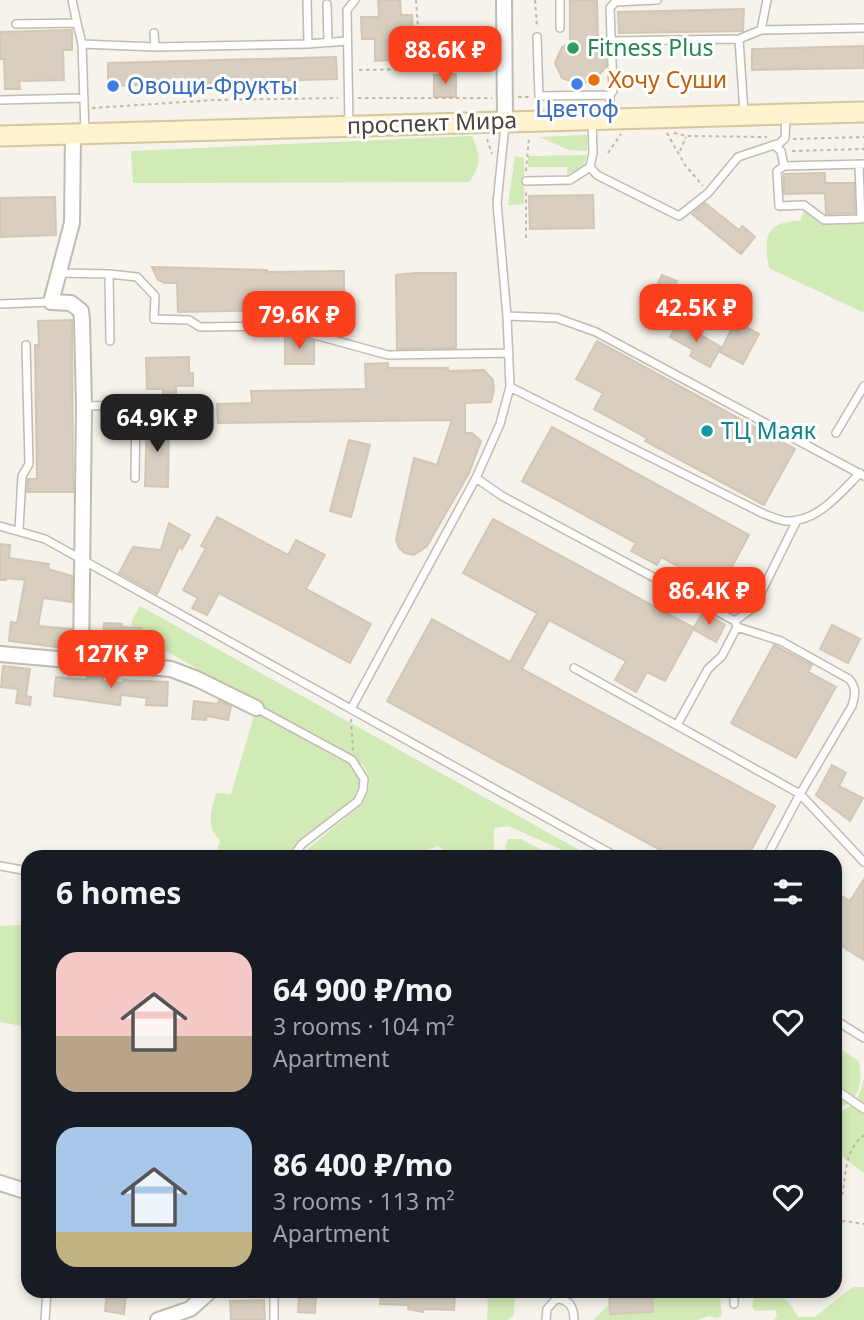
<!DOCTYPE html>
<meta charset="utf-8">
<style>
body{margin:0;font-family:"Noto Sans",sans-serif;background:#242831;color:#f1f3f6;height:100vh;display:flex;flex-direction:column;font-size:26px;white-space:nowrap}
*{box-sizing:border-box;margin:0}
p{font-size:23px;color:#9ea1a6}
.icon{flex:none;width:38px;height:38px;fill:none;stroke:currentColor;stroke-width:2;stroke-linecap:round;stroke-linejoin:round}
.map{position:relative;flex:1;overflow:hidden}
.drawer{position:absolute;left:21px;top:850px;width:821px;height:448px;display:flex;flex-direction:column;background:#171b24;border-radius:21px;box-shadow:0 4px 10px #0003}
.drawer>*{flex:none}
.price{position:absolute;translate:-50% -60px;padding:0 16px;border-radius:14px;background:#fc3f1d;color:#fff;font-size:23px;line-height:46px;filter:drop-shadow(0 2px 4px #0008)}
.price::after{content:'';position:absolute;left:50%;top:42px;width:21px;height:16px;margin-left:-10px;background:inherit;clip-path:polygon(0 0,100% 0,50% 100%)}
.price.active{background:#222;color:#fff}
ul{padding:0;list-style:none}
li{display:flex;align-items:center;gap:21px;height:175px;padding:0 35px}
li span{display:grid;place-items:center;flex:none;width:196px;height:140px;border-radius:21px;color:#555}
li>.icon{margin-inline-start:auto}
span .icon{width:84px;height:84px;fill:#fffc;stroke-width:1}
li b{font-size:30px}
h2{display:flex;justify-content:space-between;align-items:center;height:84px;padding:0 35px;font-size:30px}
.map>svg:first-child{display:block}
.green{fill:#d2eab5}
.building{fill:#d8cfc1;stroke:#d3c7b4;stroke-width:2}
.lines{fill:none;stroke-linecap:round;stroke-linejoin:round}
.service-casing{stroke:#c2bbae;stroke-width:10}
.minor-casing{stroke:#c2bbae;stroke-width:18}
.secondary-casing{stroke:#d6c79b;stroke-width:23}
.path{stroke:#c4b79f;stroke-width:2;stroke-dasharray:3.5 3.5;stroke-linecap:butt}
.service{stroke:#fff;stroke-width:7}
.minor{stroke:#fff;stroke-width:14}
.secondary{stroke:#fff3cd;stroke-width:19}
.leisure-dot{fill:#2e9e5b;stroke:#fff;stroke-width:2.5}
.food-dot{fill:#e8710a;stroke:#fff;stroke-width:2.5}
.shop-dot{fill:#3f7fe0;stroke:#fff;stroke-width:2.5}
.culture-dot{fill:#0f9aa8;stroke:#fff;stroke-width:2.5}
.labels{text-anchor:middle;stroke-width:6;stroke-linejoin:round;paint-order:stroke}
.leisure-label{font-size:23px;fill:#27864d;stroke:#fff;text-anchor:start}
.food-label{font-size:23px;fill:#c56008;stroke:#fff;text-anchor:start}
.shop-label{font-size:23px;fill:#366cbe;stroke:#fff;text-anchor:start}
.street-label{font-size:23px;fill:#4b4439;stroke:#fff}
.culture-label{font-size:23px;fill:#0d838f;stroke:#fff;text-anchor:start}
</style>
<div class="map">
<svg width="864" height="1320" viewBox="0 0 864 1320">
<rect width="100%" height="100%" fill="#f6f3ec"/>
<path class="green" d="M587,135V151L569,150L539,137Z
M472,136C480,154 482,166 469,182L133,183L131,151Z
M587,155L583,167L567,175V167H528V156Z
M515,156L524,158V204L508,205Z
M804,211L822,225L864,223V311L862,312L769,268C763,238 766,221 800,221Z
M140,606L592,857H574L558,848L508,826L494,828V851L497,857H453L438,846L410,857H298L361,805C371,790 372,780 363,765L170,653L161,651L139,653L141,629L131,628L132,620Z
M255,712L347,763L355,769L362,783C355,800 345,814 326,819V822L289,857H214L220,841C205,823 211,813 216,793L231,794Z
M508,839H521L555,857H509L505,848Z
M28,917V1027L0,1022V926L21,925Z
M835,1046L859,1061C863,1083 859,1103 835,1109Z
M864,1078V1173L835,1151V1112C856,1107 859,1098 864,1078Z
M854,1287H864V1320H774L777,1316L775,1310L755,1311L752,1307L754,1294L757,1292H777L791,1305L798,1317H815L847,1291Z
M488,1292H515L514,1315L507,1320H487Z
M652,1292H706L720,1297L722,1315L716,1318L709,1316L697,1320H593L610,1304V1314L652,1312Z"/>
<path class="building" d="M378,0H400L401,15H412L413,35H393L394,60L375,61V39H362L361,17H379Z
M570,0H597L598,41L605,42L606,67L594,80L577,84L562,78L555,63L562,47L570,44Z
M744,9L743,31L619,33L618,12Z
M72,30V50H63L64,80L19,81L20,89H5L4,59H0V32Z
M864,46V68L752,70V49Z
M336,57L337,79L108,86V63Z
M456,74V97H434V75Z
M825,173V183H854L855,213L826,214L825,193L784,194V174Z
M593,195L594,228L530,229L529,196Z
M55,197L56,235L0,237V198Z
M705,203L739,230L742,226L755,237L741,254L692,214Z
M152,267L267,270V272L344,271V316H280V310L178,312L177,283H165L158,280Z
M416,273H456V348L397,349L396,275Z
M662,275L677,281L671,295L656,288Z
M72,320L73,492H27L28,479H37L35,345H39L38,321Z
M679,322L721,347L710,367L690,356L693,350L670,337Z
M740,324L759,334L743,364L720,352L732,328L737,331Z
M285,336H296L314,341V364H285Z
M597,341L795,449L764,505L645,441L647,438L594,409L603,393L576,379Z
M189,357V373H193V386H176L177,421H164L163,389H147L146,358Z
M388,363V368H448V371L484,370L493,380L494,390L491,402L465,403V433H472L481,441L469,473L427,546L414,555L405,553L399,548L396,540L414,458L437,465L452,420L218,423L217,404L252,403L251,391L366,389L365,364Z
M147,420L169,421L168,487L145,486Z
M552,427L749,535L720,589L661,557L657,565L631,551L636,543L522,481Z
M349,440L370,445L351,517L330,511Z
M217,517L288,555L296,540L325,555L306,589L371,624L350,663L219,593L207,615L192,608L198,598L183,590L206,548L201,546Z
M493,519L694,628L665,681L647,672L636,692L615,680L626,661L549,620L522,669L775,806L747,858H675L387,701L432,619L510,662L537,613L463,573Z
M169,523L190,535L182,549L179,547L157,594L119,573L133,547L161,550Z
M0,544L10,545L9,558L49,564L48,569L72,576V602L43,598L38,626L72,629V649L9,641L11,622L17,623L25,580L6,578V580H0Z
M703,612L725,625L716,642L693,629Z
M104,623L122,624L121,627L141,628L139,653L102,651Z
M832,625L860,639L848,663L820,649Z
M774,645L812,665L808,672L836,687L796,758L731,723Z
M3,666L30,669L26,696L31,697L30,705L16,703L18,689L1,687Z
M87,676L103,677V681L123,683V680L168,682L167,706L146,705L147,698L121,695L120,705L54,696L56,677L86,680Z
M219,700L231,706L228,720L207,716L206,720L192,719L194,701L218,704Z
M832,765L846,773L839,786L863,798L850,821L816,795Z
M864,879V960L835,942V892L850,901Z
M107,1292H126L124,1314L105,1311Z
M381,1292H455L454,1310L424,1309L423,1312L408,1309L409,1305L380,1304Z
M652,1292L653,1312L610,1314L609,1293Z
M303,1295H316L315,1313L298,1312L299,1299Z
M264,1300L265,1320H231L230,1301Z"/>
<g class="lines">
<defs>
<path id="service" d="M72,0L77,23
M307,0L308,44
M560,0V28
M327,4L328,41
M16,24L77,23L82,44
M761,30L864,28
M154,33L155,47
M537,37L539,96L610,95
M611,41L739,39
M0,100L84,98
M744,113L739,39L761,30L767,0
M610,116V95L613,91L610,8L615,2L657,0
M349,125L347,10L355,0
M85,132L82,44L155,47L308,44L347,41
M774,145L781,151L784,166
M859,165L861,219L824,220L804,205L779,206L777,171L784,166L864,164
M590,167L597,175L679,216L708,193L738,157L780,143L785,138L786,114
M526,181L570,180L590,167L593,153L592,119
M60,273L109,274L110,341
M109,274L137,277L155,296L154,319L189,320L200,327L282,326L388,355L509,353
M0,304L51,302
M507,316L557,318L596,332L864,476
M510,387L764,514C770,516 778,520 785,521C817,523 839,494 860,473
M84,406L136,405L135,478
M836,433L864,386
M476,478L502,496L735,621L737,627L722,656L708,669L677,725
M0,526L45,539L619,858
M19,530L22,476L29,464L26,345
M735,621L754,607L797,520
M737,627L781,641L849,679C857,688 855,696 852,706L800,794L766,858
M574,668L800,794L864,862
M352,707L476,478L500,424L510,387L507,316L497,203L505,125
M256,708L352,760L364,779L363,790L358,801L302,844L292,858
M0,866L28,871
M835,1020L864,1038
M835,1089L864,1109
M274,1292V1320
M734,1292V1304
M556,1299C569,1299 574,1307 574,1320
M45,1320L47,1292
M546,1320L547,1309L556,1299V1292"/>
<path id="minor" d="M504,0L505,121
M73,133L72,223L51,302L71,303L81,311L82,320L84,406L81,662
M0,654L171,669L197,679L256,708
M0,1183L28,1192
M158,1320L190,1309L209,1292"/>
<path id="secondary" d="M0,136L864,112"/>
</defs>
<use href="#service" class="service-casing"/>
<use href="#minor" class="minor-casing"/>
<use href="#secondary" class="secondary-casing"/>
<path class="path" d="M416,0L421,68
M535,0L537,27
M359,70L488,68
M518,97H530
M358,98H492
M92,108L215,100L338,98
M667,133L685,165L703,186
M674,133L687,136L767,137
M487,139L492,154
M793,139L864,137
M680,151L686,137
M792,151L864,149
M608,153L621,134
M526,171L529,138
M526,238V190
M351,719L353,751
M835,1215C850,1190 838,1155 864,1135
M835,1223L844,1221L864,1224"/>
<use href="#service" class="service"/>
<use href="#minor" class="minor"/>
<use href="#secondary" class="secondary"/>
</g>
<circle class="leisure-dot" cx="573" cy="48" r="7"/>
<circle class="food-dot" cx="594" cy="80" r="7"/>
<g class="shop-dot">
<circle cx="577" cy="84" r="7"/>
<circle cx="113" cy="86" r="7"/>
</g>
<circle class="culture-dot" cx="707" cy="431" r="7"/>
<g class="labels">
<g class="leisure-label">
<text x="587" y="56">Fitness Plus</text>
</g>
<g class="food-label">
<text x="608" y="88">Хочу Суши</text>
</g>
<g class="shop-label">
<text x="127" y="94">Овощи-Фрукты</text>
<text x="577" y="117" text-anchor="middle">Цветоф</text>
</g>
<g class="street-label">
<text transform="translate(432 123) rotate(-2)" y="8">проспект Мира</text>
</g>
<g class="culture-label">
<text x="721" y="439">ТЦ Маяк</text>
</g>
</g>
</svg>
<b class="price" style="left:445px;top:86px">88.6K ₽</b>
<b class="price" style="left:696px;top:344px">42.5K ₽</b>
<b class="price" style="left:299px;top:351px">79.6K ₽</b>
<b class="price active" style="left:157px;top:454px">64.9K ₽</b>
<b class="price" style="left:709px;top:627px">86.4K ₽</b>
<b class="price" style="left:111px;top:690px">127K ₽</b>
<section class="drawer">
<h2>6 homes<svg class="icon" aria-label="filters" viewBox="0 0 24 24"><path d="M4 7h16M4 17h16"/><circle cx="9" cy="7" r="2"/><circle cx="15" cy="17" r="2"/></svg></h2>
<ul>
<li><span style="background:linear-gradient(#f6c9c9 60%,#b9a48a 0)"><svg class="icon" aria-label="home" viewBox="0 0 24 24"><path d="M3 11l9-7 9 7M6 9v11h12V9"/></svg></span><div><b>64 900 ₽/mo</b><p>3 rooms · 104 m²</p><p>Apartment</p></div><svg class="icon" aria-label="heart" viewBox="0 0 24 24"><path d="M12 20l-8-8c-3-5 5-10 8-4 3-6 11-1 8 4z"/></svg></li>
<li><span style="background:linear-gradient(#a9c7e8 75%,#c2b280 0)"><svg class="icon" aria-label="home" viewBox="0 0 24 24"><path d="M3 11l9-7 9 7M6 9v11h12V9"/></svg></span><div><b>86 400 ₽/mo</b><p>3 rooms · 113 m²</p><p>Apartment</p></div><svg class="icon" aria-label="heart" viewBox="0 0 24 24"><path d="M12 20l-8-8c-3-5 5-10 8-4 3-6 11-1 8 4z"/></svg></li>
</ul>
</section>
</div>
